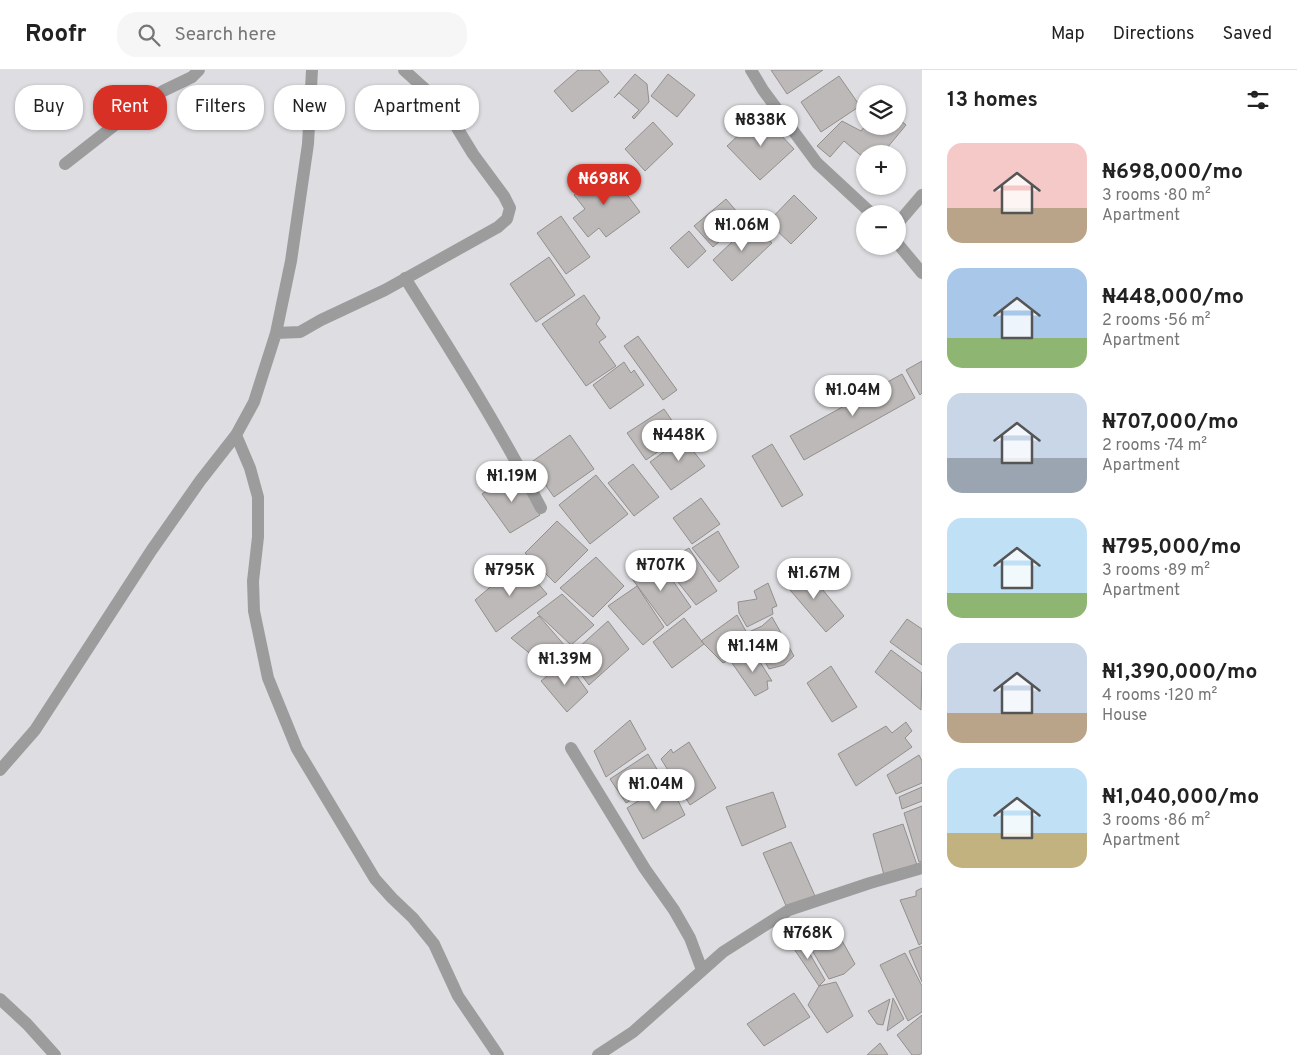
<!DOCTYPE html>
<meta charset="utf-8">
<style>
body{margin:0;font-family:Overpass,sans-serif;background:#f6f6f6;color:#222;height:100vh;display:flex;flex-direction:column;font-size:19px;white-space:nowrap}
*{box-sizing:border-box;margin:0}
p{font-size:16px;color:#767676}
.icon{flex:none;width:28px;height:28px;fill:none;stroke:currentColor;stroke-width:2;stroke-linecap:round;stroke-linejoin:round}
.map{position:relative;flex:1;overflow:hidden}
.details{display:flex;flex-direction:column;background:#fff;width:375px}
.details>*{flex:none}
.guide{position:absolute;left:15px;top:15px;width:475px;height:45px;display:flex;gap:10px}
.tools{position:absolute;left:856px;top:15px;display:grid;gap:10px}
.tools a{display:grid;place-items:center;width:50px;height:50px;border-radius:50%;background:#fff;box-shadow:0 1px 4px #0004;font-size:25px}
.price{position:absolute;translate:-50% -42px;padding:0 11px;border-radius:18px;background:#fff;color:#222;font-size:16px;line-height:32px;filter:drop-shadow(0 1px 2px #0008)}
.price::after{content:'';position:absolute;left:50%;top:30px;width:15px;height:11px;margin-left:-8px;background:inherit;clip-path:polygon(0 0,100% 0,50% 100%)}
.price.current{background:#d93025;color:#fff}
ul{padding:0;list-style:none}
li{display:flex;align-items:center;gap:15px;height:125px;padding:0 25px}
li span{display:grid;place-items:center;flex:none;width:140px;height:100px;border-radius:15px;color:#555}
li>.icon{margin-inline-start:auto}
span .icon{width:60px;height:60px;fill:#fffc;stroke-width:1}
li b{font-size:21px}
h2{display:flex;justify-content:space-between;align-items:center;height:60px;padding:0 25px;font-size:21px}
.chip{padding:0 18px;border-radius:20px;background:#fff;box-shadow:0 1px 4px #0004;font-size:18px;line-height:45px}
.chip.current{background:#d93025;color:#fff}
header{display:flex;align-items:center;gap:30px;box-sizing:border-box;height:70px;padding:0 25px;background:#fff;border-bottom:1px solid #e0e0e0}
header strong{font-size:24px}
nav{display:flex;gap:28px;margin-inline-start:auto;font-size:18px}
.search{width:350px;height:45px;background:#f6f6f6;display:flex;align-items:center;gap:12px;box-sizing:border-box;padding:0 18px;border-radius:20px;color:#767676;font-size:19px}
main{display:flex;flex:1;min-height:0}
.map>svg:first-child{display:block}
.building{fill:#bdb9b8;stroke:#928f8d}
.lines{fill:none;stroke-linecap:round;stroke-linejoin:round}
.minor{stroke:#9d9c9d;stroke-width:12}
</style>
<header>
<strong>Roofr</strong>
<div class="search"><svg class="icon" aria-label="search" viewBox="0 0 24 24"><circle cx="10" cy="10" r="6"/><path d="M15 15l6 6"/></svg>Search here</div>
<nav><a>Map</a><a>Directions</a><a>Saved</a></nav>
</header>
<main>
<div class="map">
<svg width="922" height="985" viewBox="0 0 922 985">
<rect width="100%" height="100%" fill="#dedee2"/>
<path class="building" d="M578,0H599L609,12L572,42L554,21Z
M771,0H823L787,24Z
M635,4L647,14L649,32L634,49L632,47L639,40L619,23L614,28Z
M668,4L695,25L677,47L651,26Z
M839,6L860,36L821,62L801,32Z
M761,44L794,79L760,110L727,76Z
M898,48L906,55L882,84H865V89L844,71L830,87L817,76L842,51L861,61L865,56H898Z
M653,52L673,74L645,101L625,79Z
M608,99L640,142L606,167L599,158L588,167L573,148L585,139L574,125Z
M794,125L817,148L791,174L768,152Z
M726,129L744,150L713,177L694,156Z
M561,146L590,187L566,204L537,163Z
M752,153L772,173L732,211L713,190Z
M689,161L706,181L688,198L670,178Z
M549,187L575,225L536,252L510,214Z
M584,225L600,248L596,254L606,267L599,272L616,296L586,316L542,254Z
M638,266L677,320L663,330L624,276Z
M922,291V323L920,325L906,300Z
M624,292L631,303L634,300L644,315L610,339L593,315Z
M902,304L915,328L804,390L790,366Z
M664,339L682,365L646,390L627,363Z
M694,360L701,369L690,377L705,396L671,420L650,392Z
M570,365L594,399L554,427L530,393Z
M772,374L803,425L782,437L752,386Z
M633,394L659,427L634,446L608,413Z
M515,402L540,445L510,463L482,424Z
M596,405L628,444L590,474L559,435Z
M701,428L720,454L692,474L673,448Z
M557,451L588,480L555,513L525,483Z
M718,461L739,497L719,512L692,478Z
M689,478L717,521L696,535L663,493Z
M596,487L624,516L593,547L560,518Z
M657,488L691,537L667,556L630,506Z
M520,492L547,524L496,562L475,530Z
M805,498L844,546L826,562L784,513Z
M768,513L777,536L772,538L773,544L747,557L739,543L738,532L757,529L754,521Z
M637,516L664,557L643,575L608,536Z
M562,524L594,555L571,575L537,543Z
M737,545L754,576L723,593L701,571Z
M539,546L566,577L545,596L511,568Z
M772,547L794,586L784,595L769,599L749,562L762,556Z
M684,548L704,574L672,598L653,572Z
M907,549L922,559V595L890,572Z
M608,551L629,579L589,615L568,587Z
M891,580L922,603L921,640L875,602Z
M753,581L772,611H767L768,619L755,626L732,593Z
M566,591L588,622L567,642L541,611Z
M831,596L857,637L832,652L807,613Z
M630,650L646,679L606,707L594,681Z
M906,652L912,661L905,668L912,677L856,716L838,684L886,656L892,663Z
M689,672L716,718L690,735L661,689L671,679L673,683Z
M648,684L664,711L626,733L610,709Z
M919,685L922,691V713L896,724L887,705Z
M669,712L685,745L643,769L627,738Z
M922,717V731L902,739L899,727Z
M773,722L786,757L742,776L726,737Z
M922,736V791L919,792L904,743Z
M903,754L917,795L884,805L873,764Z
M791,772L815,826L787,838L763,783Z
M922,818V873L919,875L900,830L916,826V821Z
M830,849L855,894L844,904L829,909L803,865Z
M800,867L825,910L819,916L790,873Z
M922,876V912L909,881Z
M905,883L922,916V942L908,951L880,895Z
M836,912L853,946L827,963L808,935L819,916Z
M794,923L810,947L764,976L747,954Z
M893,928L904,949L887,961Z
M890,929L883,955L877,954L868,941Z
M922,945V983L919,985H912L897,965Z
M880,973L888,985H867Z"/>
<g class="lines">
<path class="minor" d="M751,0L763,20L817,93L872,144
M65,94L134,40L163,21L192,7L199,0
M898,153L922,125
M898,174L922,203
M405,208C453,284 500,359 541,438
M276,263L300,262L321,250L385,220L498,157L507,149L510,138L504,126L473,84L451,48L425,19L404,0
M236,365L250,398L258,427V467L253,511L254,541L268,608L297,679L375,809L392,828L413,848L434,874L458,926L498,985
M571,678L645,799L674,840L690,868L702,900
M0,700L35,660L151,481L200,411L236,365L254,332L276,263L291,191L308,74L312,0
M0,929L27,954L55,985
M598,985L633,962L723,882L789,840L870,813L922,798"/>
</g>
</svg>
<div class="tools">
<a><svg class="icon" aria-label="layers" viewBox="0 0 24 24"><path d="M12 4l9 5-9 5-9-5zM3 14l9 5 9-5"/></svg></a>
<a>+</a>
<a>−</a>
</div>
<b class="price" style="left:761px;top:77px">₦838K</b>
<b class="price current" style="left:604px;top:136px">₦698K</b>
<b class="price" style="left:742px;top:182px">₦1.06M</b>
<b class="price" style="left:853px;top:347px">₦1.04M</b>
<b class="price" style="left:679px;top:392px">₦448K</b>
<b class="price" style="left:512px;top:433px">₦1.19M</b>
<b class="price" style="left:661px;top:522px">₦707K</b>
<b class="price" style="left:510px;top:527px">₦795K</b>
<b class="price" style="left:814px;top:530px">₦1.67M</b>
<b class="price" style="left:753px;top:603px">₦1.14M</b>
<b class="price" style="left:565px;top:616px">₦1.39M</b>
<b class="price" style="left:656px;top:741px">₦1.04M</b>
<b class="price" style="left:808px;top:890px">₦768K</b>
<div class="guide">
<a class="chip">Buy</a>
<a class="chip current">Rent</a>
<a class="chip">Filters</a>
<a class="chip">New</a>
<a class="chip">Apartment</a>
</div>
</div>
<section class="details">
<h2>13 homes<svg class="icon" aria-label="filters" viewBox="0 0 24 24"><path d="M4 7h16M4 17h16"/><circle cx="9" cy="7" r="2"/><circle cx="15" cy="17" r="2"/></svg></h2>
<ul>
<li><span style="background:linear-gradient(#f6c9c9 65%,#b9a48a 0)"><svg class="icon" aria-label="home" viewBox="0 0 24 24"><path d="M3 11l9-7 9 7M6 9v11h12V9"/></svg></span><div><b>₦698,000/mo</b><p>3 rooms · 80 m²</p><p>Apartment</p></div></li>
<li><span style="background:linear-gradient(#a9c7e8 70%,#8fb573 0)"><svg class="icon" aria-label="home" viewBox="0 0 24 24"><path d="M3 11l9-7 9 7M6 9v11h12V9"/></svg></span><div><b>₦448,000/mo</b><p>2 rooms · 56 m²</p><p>Apartment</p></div></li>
<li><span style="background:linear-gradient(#c9d6e8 65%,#9aa5b1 0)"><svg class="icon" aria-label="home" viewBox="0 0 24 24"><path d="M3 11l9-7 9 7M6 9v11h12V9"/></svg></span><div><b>₦707,000/mo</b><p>2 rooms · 74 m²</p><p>Apartment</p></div></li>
<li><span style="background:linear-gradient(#bfe0f5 75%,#8fb573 0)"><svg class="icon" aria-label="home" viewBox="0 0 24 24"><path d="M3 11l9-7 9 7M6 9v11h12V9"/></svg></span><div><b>₦795,000/mo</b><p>3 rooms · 89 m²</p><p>Apartment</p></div></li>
<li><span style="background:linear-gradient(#c9d6e8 70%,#b9a48a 0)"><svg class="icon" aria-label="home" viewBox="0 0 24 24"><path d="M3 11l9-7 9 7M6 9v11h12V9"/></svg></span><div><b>₦1,390,000/mo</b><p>4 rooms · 120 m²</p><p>House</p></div></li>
<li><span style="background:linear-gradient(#bfe0f5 65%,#c2b280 0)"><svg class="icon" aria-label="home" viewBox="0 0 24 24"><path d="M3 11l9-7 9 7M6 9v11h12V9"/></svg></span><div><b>₦1,040,000/mo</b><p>3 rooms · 86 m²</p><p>Apartment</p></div></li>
</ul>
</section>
</main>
